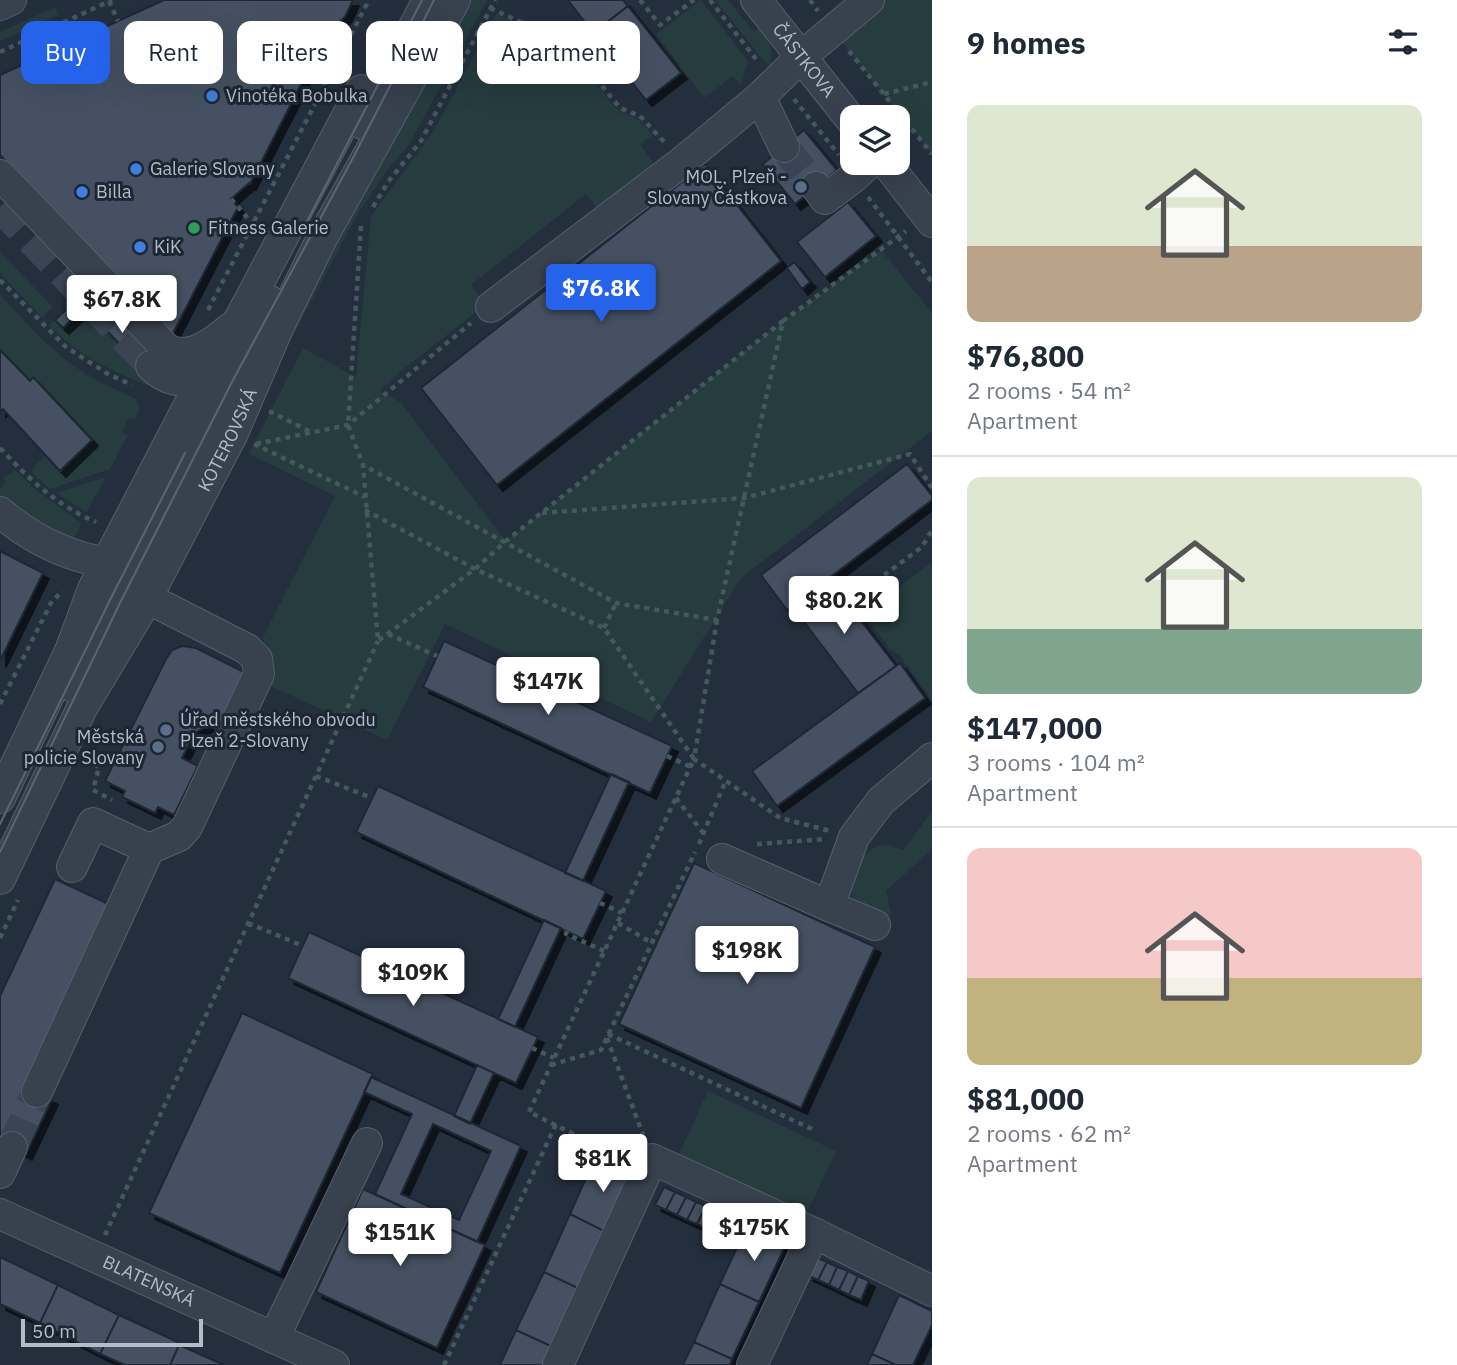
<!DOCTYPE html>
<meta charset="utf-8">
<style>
body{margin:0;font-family:"IBM Plex Sans",sans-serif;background:#f2f2f3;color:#1f2937;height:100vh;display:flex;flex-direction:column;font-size:26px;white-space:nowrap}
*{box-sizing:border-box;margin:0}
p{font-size:23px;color:#747a83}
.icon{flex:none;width:38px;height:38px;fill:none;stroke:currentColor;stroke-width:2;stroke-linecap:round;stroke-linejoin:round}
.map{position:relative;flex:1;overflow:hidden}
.drawer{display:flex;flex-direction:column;background:#fff;width:525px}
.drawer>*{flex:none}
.guide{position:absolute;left:21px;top:21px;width:665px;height:63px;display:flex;gap:14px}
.tools{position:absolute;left:840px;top:105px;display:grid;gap:14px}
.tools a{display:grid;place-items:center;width:70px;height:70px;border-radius:14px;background:#fff;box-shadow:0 7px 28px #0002;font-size:35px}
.scale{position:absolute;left:21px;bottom:18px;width:182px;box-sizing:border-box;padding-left:7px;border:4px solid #b4bcc9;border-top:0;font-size:19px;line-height:24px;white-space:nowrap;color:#b4bcc9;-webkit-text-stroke:5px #1d2633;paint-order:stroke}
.price{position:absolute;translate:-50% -60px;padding:0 16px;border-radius:7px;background:#fff;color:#222;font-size:23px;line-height:46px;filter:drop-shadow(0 2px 4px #0008)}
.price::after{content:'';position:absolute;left:50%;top:42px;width:21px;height:16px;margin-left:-10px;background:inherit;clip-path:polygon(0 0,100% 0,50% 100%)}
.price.current{background:#2563eb;color:#fff}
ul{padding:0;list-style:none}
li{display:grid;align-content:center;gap:14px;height:371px;padding:0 35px}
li+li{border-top:2px solid #e0e1e3}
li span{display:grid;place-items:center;height:217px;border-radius:14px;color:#555}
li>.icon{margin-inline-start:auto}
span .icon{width:126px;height:126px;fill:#fffc;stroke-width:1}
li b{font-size:30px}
h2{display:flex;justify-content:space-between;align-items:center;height:84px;padding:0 35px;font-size:30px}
.chip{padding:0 24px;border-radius:14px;background:#fff;box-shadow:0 7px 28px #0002;font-size:24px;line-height:63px}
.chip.current{background:#2563eb;color:#fff}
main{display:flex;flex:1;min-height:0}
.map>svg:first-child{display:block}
.green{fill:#263c3f}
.building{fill:#455162;stroke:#1f2835;stroke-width:2;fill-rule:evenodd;filter:url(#shadow)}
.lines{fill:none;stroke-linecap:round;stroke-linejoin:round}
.minor-tunnel{stroke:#3a4453;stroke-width:30;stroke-dasharray:30 15;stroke-linecap:butt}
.minor-casing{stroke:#565f6c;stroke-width:32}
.path{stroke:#44595c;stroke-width:4.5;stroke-dasharray:5 5;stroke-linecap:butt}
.minor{stroke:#38414e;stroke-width:30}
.tram{stroke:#5a6575;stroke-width:2}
.shop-dot{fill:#3f7fe0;stroke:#1d2633;stroke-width:2.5}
.service-dot{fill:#5c6f8a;stroke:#1d2633;stroke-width:2.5}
.leisure-dot{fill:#2e9e5b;stroke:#1d2633;stroke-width:2.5}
.labels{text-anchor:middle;stroke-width:6;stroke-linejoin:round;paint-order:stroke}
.street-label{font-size:18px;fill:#b4bcc9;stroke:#1d2633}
.poi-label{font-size:18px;fill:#b4bcc9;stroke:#1d2633;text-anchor:start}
</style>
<main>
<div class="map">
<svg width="932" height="1365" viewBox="0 0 932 1365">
<defs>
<filter id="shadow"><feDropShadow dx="6" dy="6" stdDeviation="0" flood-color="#0009"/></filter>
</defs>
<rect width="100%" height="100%" fill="#242f3e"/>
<path class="green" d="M465,0H487L410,143L386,172L358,213L276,368L290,324Z
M701,0L748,61L741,86L733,76L704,98L656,34Z
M715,0H728L754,32L761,27C769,39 774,50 770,65L765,62Z
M869,0H932V154L833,31Z
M55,7L58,15L0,41V32Z
M496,14L568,47L616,109L640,121L653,135L640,144L655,165L600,212L586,194L471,285L485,305L400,372L380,391L400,402L506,541L783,321L881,250L932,313V431L741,578L651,722L445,624L387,740L271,686L263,637L335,496L249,454L303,348L356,377L371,216L435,129Z
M0,252L53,307L42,318L0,273Z
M0,295C26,322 51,352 83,372C99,383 118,390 136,399C141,407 139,412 135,420L129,418L122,432L128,435L110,469L50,489L32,473L33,468L46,455L61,470L92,439L33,378L30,381L0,350Z
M85,307L127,352L125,354L143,373L154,378L149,386C112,372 76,354 49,325L55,320L63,328Z
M15,470L36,490L80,522V527L70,545L0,502V489L6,482L3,478Z
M106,477L86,512L56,493Z
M932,562V700L899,655L891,650L863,614Z
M932,811V849L886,891L891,912L886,923C877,917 859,909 854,900C843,880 863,845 887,845C892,845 898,848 903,850Z
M708,1091L836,1151L807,1213L679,1154Z"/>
<path class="building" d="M164,0H353L345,17L331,30L300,44L303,51L313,61L250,184L249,183L231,199L238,207L172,335L0,155V75Z
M568,0H623L628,6L593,33Z
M628,6L681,73L646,100L593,33Z
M804,130L837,170L795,204L763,164Z
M705,164L781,261L497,485L421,388Z
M848,202L876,236L825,277L797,242Z
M794,262L810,282L802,289L787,268Z
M97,296L158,360L143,373L125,354L127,352L85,307Z
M71,305L79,313L63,328L55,320Z
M0,350L30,381L33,377L92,440L60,471L3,409L0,411Z
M907,464L932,496V500L787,610L761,575Z
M0,551L43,573L0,661Z
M828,578L896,666L858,693L792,606Z
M444,641L672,746L650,793L423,687Z
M182,646L196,648L244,672L233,702L220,721L218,719L194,734L182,758L198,766L174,815L158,807L155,813L122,797L125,791L105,781L166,659L172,650Z
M900,663L925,698L777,806L752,771Z
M611,774L629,782L583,881L565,873Z
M378,786L606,891L583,939L356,832Z
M694,863L875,947L801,1108L619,1024Z
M55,879L115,907L24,1085L52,1099L26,1154L0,1141V996Z
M544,920L561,928L515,1027L498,1019Z
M309,932L538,1037L516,1083L288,978Z
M242,1013L373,1074L280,1273L149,1213Z
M477,1065L494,1073L470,1124L454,1116Z
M371,1077L521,1146L477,1242L375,1194L412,1114L364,1092ZM433,1124L491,1151L459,1220L401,1194Z
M596,1155L636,1173L608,1233L570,1214Z
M664,1187L675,1192L666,1210L655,1205Z
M363,1189L485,1245L437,1348L316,1292Z
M675,1192L686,1197L677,1215L666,1210Z
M686,1197L696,1202L687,1220L677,1215Z
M696,1202L706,1206L697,1224L687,1220Z
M706,1206L718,1212L709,1230L697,1224Z
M570,1214L608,1233L582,1290L544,1272Z
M748,1224L787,1242L759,1302L720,1284Z
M0,1257L58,1285L40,1323L0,1304Z
M815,1257L827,1262L818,1280L807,1275Z
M827,1262L837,1267L829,1285L818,1280Z
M837,1267L848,1271L839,1290L829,1285Z
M848,1271L858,1276L849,1295L839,1290Z
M544,1272L582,1290L555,1348L516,1330Z
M858,1276L869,1281L861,1300L849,1295Z
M720,1284L759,1302L732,1359L694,1342Z
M58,1285L119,1315L100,1354L40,1323Z
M899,1295L932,1311V1325L913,1365H896L872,1354Z
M119,1315L180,1343L170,1365H125L100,1354Z
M516,1330L555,1348L547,1365H500Z
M694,1342L732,1359L730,1365H683Z
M179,1345L224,1365H170Z
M872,1354L896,1365H867Z"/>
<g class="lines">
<path class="minor-tunnel" d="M784,147L816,187
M0,207L151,366
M12,1147L37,1092"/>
<defs>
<g id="minor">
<path id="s1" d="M756,0L852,121"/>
<path d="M0,5L11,0"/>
<path d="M760,97L784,147"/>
<path d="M363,124L428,0"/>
<path d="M886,163L932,222"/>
<path d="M0,175L166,348C187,362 213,343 229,329"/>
<path d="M816,187L825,199L854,177L869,163"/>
<path d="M491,307L682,162L760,97L801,57L869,0"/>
<path d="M151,366C166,381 182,384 203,378"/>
<path d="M0,512C31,539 67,556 107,563"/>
<path d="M73,687L167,498L270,301"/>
<path d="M0,798L70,651L93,589L203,378L240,318L361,90"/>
<path d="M722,859L829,906L854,837L881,801L932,758"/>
<path d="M72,867L93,823L149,849"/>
<path id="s2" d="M0,879L82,708L139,613L233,433L279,326L322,238L455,0"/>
<path d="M829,906L875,925"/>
<path d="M37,1092L149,849L179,836L187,827L259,674L257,659L247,649L147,598"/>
<path d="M0,1173L12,1147"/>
<path id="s3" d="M0,1214L334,1365"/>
<path d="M274,1338L367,1143"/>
<path d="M558,1365L652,1159L814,1233L932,1291"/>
<path d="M752,1365L814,1233"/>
</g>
</defs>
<use href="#minor" class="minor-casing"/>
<path class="path" d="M640,0L660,25L694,0
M710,0L759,63
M810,0L818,11
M109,1L118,21
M490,8L568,44L620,108L640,116L665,143
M849,51L932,154
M0,52L112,0
M884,94L932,82
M794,99L839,155
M868,197L932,282
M231,199L253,224
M373,207L388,182L421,141L495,0
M361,226L348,425L363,465L378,641L475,569L506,541L783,321L717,620L616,603L363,465
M0,280L66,347L108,374L132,385
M208,310L369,0
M783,321L906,231
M269,411L311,432
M254,444L365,497
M256,444L348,425L471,323
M0,448C29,479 56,505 96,522
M365,510L475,569L604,628L694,759L529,1112L624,1159
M542,513L744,498L910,454L932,488
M852,599L922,547L932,530
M717,620L694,759L780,818L830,831
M604,628L616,603
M388,634L437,656
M0,704L52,601L63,591
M667,756L691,767
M85,759L99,767L93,790L112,800
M316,776L372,798
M676,798L704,834
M699,844L726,780
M757,844L826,839
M600,903L622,913
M248,923L303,946
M618,923L652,943
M567,931L566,934L604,951
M0,938L18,900
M608,1034L814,1130
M607,1038L643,1135
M532,1048L554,1058
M551,1065L601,1050L695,852
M105,1235L378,641
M444,1365L556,1124"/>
<use href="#minor" class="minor"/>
<path class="tram" d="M301,233L422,0
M0,824L111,598L185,453
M0,852L120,603L233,380L354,156L434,0"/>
</g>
<g class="shop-dot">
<circle cx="212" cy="96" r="7"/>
<circle cx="136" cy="169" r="7"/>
<circle cx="82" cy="192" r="7"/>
<circle cx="140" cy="247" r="7"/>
</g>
<g class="service-dot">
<circle cx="801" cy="187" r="7"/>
<circle cx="166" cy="730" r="7"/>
<circle cx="158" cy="747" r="7"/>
</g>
<circle class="leisure-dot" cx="194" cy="228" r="7"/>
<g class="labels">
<g class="street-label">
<text dy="6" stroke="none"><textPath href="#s1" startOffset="77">ČÁSTKOVA</textPath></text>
<text dy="6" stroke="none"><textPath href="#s2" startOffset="495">KOTEROVSKÁ</textPath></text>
<text dy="6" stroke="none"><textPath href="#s3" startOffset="163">BLATENSKÁ</textPath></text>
</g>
<g class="poi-label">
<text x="226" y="102">Vinotéka Bobulka</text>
<text x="150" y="175">Galerie Slovany</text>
<text x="787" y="183" text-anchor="end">MOL, Plzeň -<tspan x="787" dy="21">Slovany Částkova</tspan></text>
<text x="96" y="198">Billa</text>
<text x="208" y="234">Fitness Galerie</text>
<text x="154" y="253">KiK</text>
<text x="180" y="726">Úřad městského obvodu<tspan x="180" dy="21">Plzeň 2-Slovany</tspan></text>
<text x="144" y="743" text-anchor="end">Městská<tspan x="144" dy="21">policie Slovany</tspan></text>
</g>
</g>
</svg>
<div class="tools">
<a><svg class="icon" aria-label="layers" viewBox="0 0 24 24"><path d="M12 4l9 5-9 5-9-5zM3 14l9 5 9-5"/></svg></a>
</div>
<div class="scale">50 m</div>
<b class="price current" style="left:601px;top:324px">$76.8K</b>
<b class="price" style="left:122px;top:335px">$67.8K</b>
<b class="price" style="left:844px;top:636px">$80.2K</b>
<b class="price" style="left:548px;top:717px">$147K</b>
<b class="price" style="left:747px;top:986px">$198K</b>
<b class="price" style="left:413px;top:1008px">$109K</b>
<b class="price" style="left:603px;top:1194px">$81K</b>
<b class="price" style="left:754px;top:1263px">$175K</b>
<b class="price" style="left:400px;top:1268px">$151K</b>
<div class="guide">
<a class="chip current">Buy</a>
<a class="chip">Rent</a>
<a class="chip">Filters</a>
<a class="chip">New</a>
<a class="chip">Apartment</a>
</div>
</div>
<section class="drawer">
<h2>9 homes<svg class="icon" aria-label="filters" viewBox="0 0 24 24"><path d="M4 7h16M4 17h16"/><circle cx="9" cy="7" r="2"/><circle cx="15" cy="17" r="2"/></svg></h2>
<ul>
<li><span style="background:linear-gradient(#dfe7d0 65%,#b9a48a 0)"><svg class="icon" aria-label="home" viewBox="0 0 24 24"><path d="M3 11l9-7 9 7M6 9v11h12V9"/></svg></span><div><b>$76,800</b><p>2 rooms · 54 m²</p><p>Apartment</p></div></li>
<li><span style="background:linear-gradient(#dfe7d0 70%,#7fa58c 0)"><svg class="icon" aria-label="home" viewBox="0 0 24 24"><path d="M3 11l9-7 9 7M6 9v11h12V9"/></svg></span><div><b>$147,000</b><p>3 rooms · 104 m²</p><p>Apartment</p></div></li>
<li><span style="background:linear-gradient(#f6c9c9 60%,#c2b280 0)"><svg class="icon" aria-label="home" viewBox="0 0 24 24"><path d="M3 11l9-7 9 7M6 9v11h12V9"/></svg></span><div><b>$81,000</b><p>2 rooms · 62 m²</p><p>Apartment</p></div></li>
</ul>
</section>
</main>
